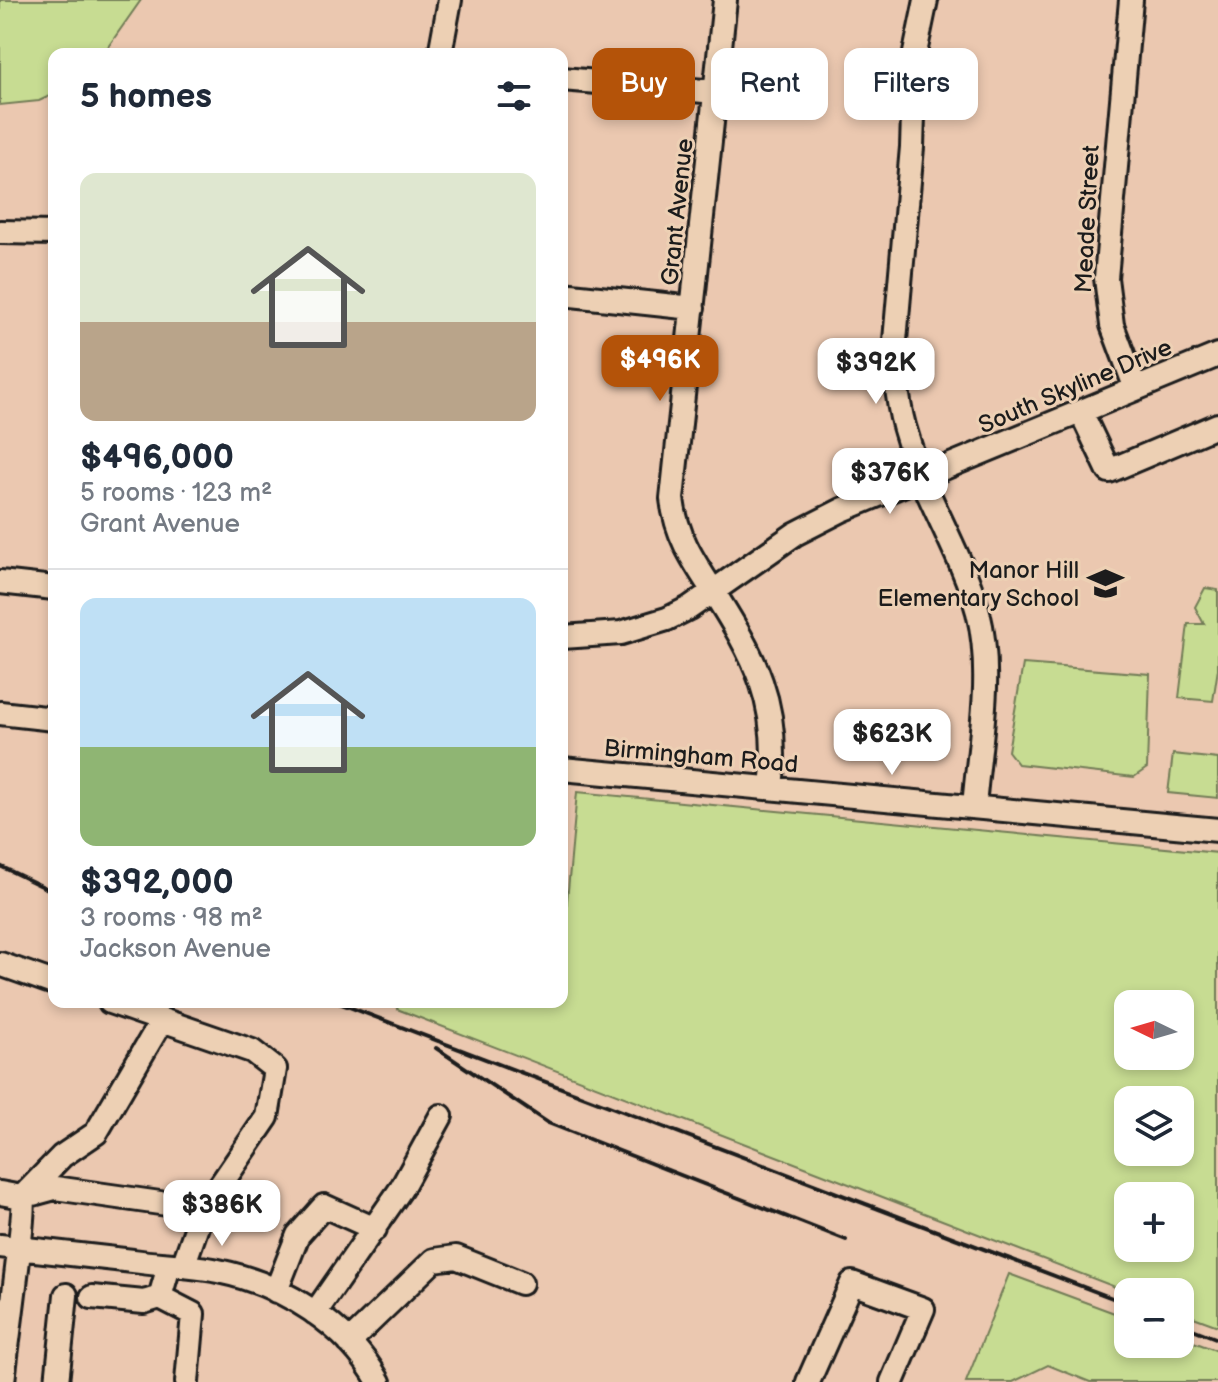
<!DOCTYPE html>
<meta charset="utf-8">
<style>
body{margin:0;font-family:"Balsamiq Sans",sans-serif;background:#f6f6f7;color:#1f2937;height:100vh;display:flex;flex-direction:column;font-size:30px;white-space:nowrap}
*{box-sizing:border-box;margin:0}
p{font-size:26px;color:#747a83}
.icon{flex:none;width:44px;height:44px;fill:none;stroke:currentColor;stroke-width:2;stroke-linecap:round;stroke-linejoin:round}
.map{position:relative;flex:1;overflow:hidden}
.sheet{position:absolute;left:48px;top:48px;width:520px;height:960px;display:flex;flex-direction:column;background:#fff;border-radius:16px;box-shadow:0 4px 12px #0003}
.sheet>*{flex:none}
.guide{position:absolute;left:592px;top:48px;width:506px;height:72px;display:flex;gap:16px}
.needle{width:52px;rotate:275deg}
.buttons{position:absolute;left:1114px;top:990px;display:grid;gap:16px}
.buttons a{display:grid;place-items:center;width:80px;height:80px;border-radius:16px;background:#fff;box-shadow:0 4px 12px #0003;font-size:40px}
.price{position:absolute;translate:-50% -68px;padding:0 18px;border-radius:16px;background:#fff;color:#222;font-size:26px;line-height:52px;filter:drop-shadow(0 2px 4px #0008)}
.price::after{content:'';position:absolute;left:50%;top:48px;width:24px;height:18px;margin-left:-12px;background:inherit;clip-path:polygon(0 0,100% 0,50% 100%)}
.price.active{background:#b45309;color:#fff}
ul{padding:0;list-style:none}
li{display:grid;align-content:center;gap:16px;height:424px;padding:0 32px}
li+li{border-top:2px solid #e0e1e3}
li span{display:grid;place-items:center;height:248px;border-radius:16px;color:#555}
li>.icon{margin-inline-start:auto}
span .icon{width:144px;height:144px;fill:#fffc;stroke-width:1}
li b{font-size:34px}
h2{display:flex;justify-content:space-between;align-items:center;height:96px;padding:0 32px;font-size:34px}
.chip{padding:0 28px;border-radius:16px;background:#fff;box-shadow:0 4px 12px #0003;font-size:28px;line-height:72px}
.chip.active{background:#b45309;color:#fff}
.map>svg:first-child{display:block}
.green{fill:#c7dc92;stroke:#727c57;stroke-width:2;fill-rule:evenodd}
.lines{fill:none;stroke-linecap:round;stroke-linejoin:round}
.minor-casing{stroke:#1c1c1c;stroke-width:28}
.minor{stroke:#edd0b4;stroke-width:22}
.rail{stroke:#1c1c1c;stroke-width:4}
.labels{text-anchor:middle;stroke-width:6;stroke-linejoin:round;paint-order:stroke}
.street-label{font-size:24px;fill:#1c1c1c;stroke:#edd0b4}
.poi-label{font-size:24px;fill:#1c1c1c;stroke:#edd0b4;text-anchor:end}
</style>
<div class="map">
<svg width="1218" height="1382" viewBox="0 0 1218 1382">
<rect width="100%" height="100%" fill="#ebc8b0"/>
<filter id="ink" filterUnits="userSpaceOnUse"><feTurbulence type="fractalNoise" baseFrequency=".0125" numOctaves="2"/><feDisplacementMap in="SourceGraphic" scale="16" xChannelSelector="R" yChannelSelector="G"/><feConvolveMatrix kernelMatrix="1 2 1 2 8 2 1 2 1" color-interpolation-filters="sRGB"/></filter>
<g filter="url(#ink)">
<path class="green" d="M0,0H141L103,54H54V94L39,101L0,105Z
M1205,588L1218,590V669L1213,701L1179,698L1188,624H1204L1195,607Z
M1023,664L1150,674L1147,768L1134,777L1018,764L1008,751Z
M1173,754L1218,759V798L1168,793Z
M577,792L1218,853V1326L1180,1312V1292H1128L397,1009L398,1002H562V913L566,912ZM1180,1004V1056H1128V1004ZM1128,1100H1180V1152H1128ZM1128,1196H1180V1248H1128Z
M1009,1274L1128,1318V1344H1180V1337L1218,1351V1382H1090L1048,1365L1013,1382H966Z"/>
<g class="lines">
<defs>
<path id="minor" d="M725,0L672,499C676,534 692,559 711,588C755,657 781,704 771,788
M926,0L915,53L912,147L894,352C896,381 898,409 907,436C924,497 961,551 978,612C994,675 979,744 974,807
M1131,0L1106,278L1112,325L1136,389
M440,54L450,0
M562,79L716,92
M0,232L54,233
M562,294L693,308
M1081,412L1109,471L1218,425
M0,582L54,588
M562,637L621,633L667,619L689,608L795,534L842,510L1218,355
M0,713L54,719
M562,769L1218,830
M0,964L54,983
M110,1002L252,1051L275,1069L267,1117L202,1212
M0,1193L22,1197C27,1207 5,1357 3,1382
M23,1196L62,1156L96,1133L162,1020
M22,1197L55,1188L195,1208L202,1212L183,1266
M0,1246C44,1251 89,1256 133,1261C161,1265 190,1265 218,1271C282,1284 347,1324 379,1382
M276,1291L298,1235L324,1206L375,1229
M92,1297L144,1302L160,1297L169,1266
M160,1297L193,1314L187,1382
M315,1313L401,1189L441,1116
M349,1342L434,1260L456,1257L521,1283
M57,1382L66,1295
M808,1382L852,1283L923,1309L892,1382"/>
</defs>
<use href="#minor" class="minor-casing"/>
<use href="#minor" class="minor"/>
<path class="rail" d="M0,866L54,892
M336,1002L1128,1304
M436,1048L548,1123L846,1240
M1180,1324L1218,1339"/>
</g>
</g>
<defs>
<symbol id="school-bare" viewBox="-9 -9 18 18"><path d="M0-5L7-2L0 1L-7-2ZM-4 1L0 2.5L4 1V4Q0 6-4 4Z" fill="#1c1c1c" stroke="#edd0b4" stroke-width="2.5" paint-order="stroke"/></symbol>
</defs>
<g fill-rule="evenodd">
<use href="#school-bare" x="1080" y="558" width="51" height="51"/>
</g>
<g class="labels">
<g class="street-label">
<text transform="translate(677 212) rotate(-84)" y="8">Grant Avenue</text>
<text transform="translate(1087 219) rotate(-87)" y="8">Meade Street</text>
<text transform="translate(1075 386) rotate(-23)" y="8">South Skyline Drive</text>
<text transform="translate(701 756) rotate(5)" y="8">Birmingham Road</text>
</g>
<g class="poi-label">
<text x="1079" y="578">Manor Hill<tspan x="1079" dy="28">Elementary School</tspan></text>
</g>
</g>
</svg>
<div class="buttons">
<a><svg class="needle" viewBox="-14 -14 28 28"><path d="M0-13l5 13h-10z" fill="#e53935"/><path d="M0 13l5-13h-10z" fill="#747a83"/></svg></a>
<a><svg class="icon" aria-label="layers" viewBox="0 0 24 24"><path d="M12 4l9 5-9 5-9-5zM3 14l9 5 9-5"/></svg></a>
<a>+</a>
<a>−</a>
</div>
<b class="price active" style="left:660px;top:403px">$496K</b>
<b class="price" style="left:876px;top:406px">$392K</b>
<b class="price" style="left:890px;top:516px">$376K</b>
<b class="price" style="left:892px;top:777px">$623K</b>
<b class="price" style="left:222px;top:1248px">$386K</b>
<div class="guide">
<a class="chip active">Buy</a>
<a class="chip">Rent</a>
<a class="chip">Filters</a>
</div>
<section class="sheet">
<h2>5 homes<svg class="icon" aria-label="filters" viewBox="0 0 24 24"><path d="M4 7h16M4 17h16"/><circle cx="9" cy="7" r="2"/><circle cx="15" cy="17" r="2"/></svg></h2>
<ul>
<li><span style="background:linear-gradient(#dfe7d0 60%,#b9a48a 0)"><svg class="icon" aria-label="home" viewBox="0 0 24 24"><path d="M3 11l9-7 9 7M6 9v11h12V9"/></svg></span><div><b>$496,000</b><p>5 rooms · 123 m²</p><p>Grant Avenue</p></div></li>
<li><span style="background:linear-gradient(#bfe0f5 60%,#8fb573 0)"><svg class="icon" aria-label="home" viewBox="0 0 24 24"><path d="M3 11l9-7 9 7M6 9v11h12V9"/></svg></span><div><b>$392,000</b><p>3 rooms · 98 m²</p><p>Jackson Avenue</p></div></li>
</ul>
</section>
</div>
